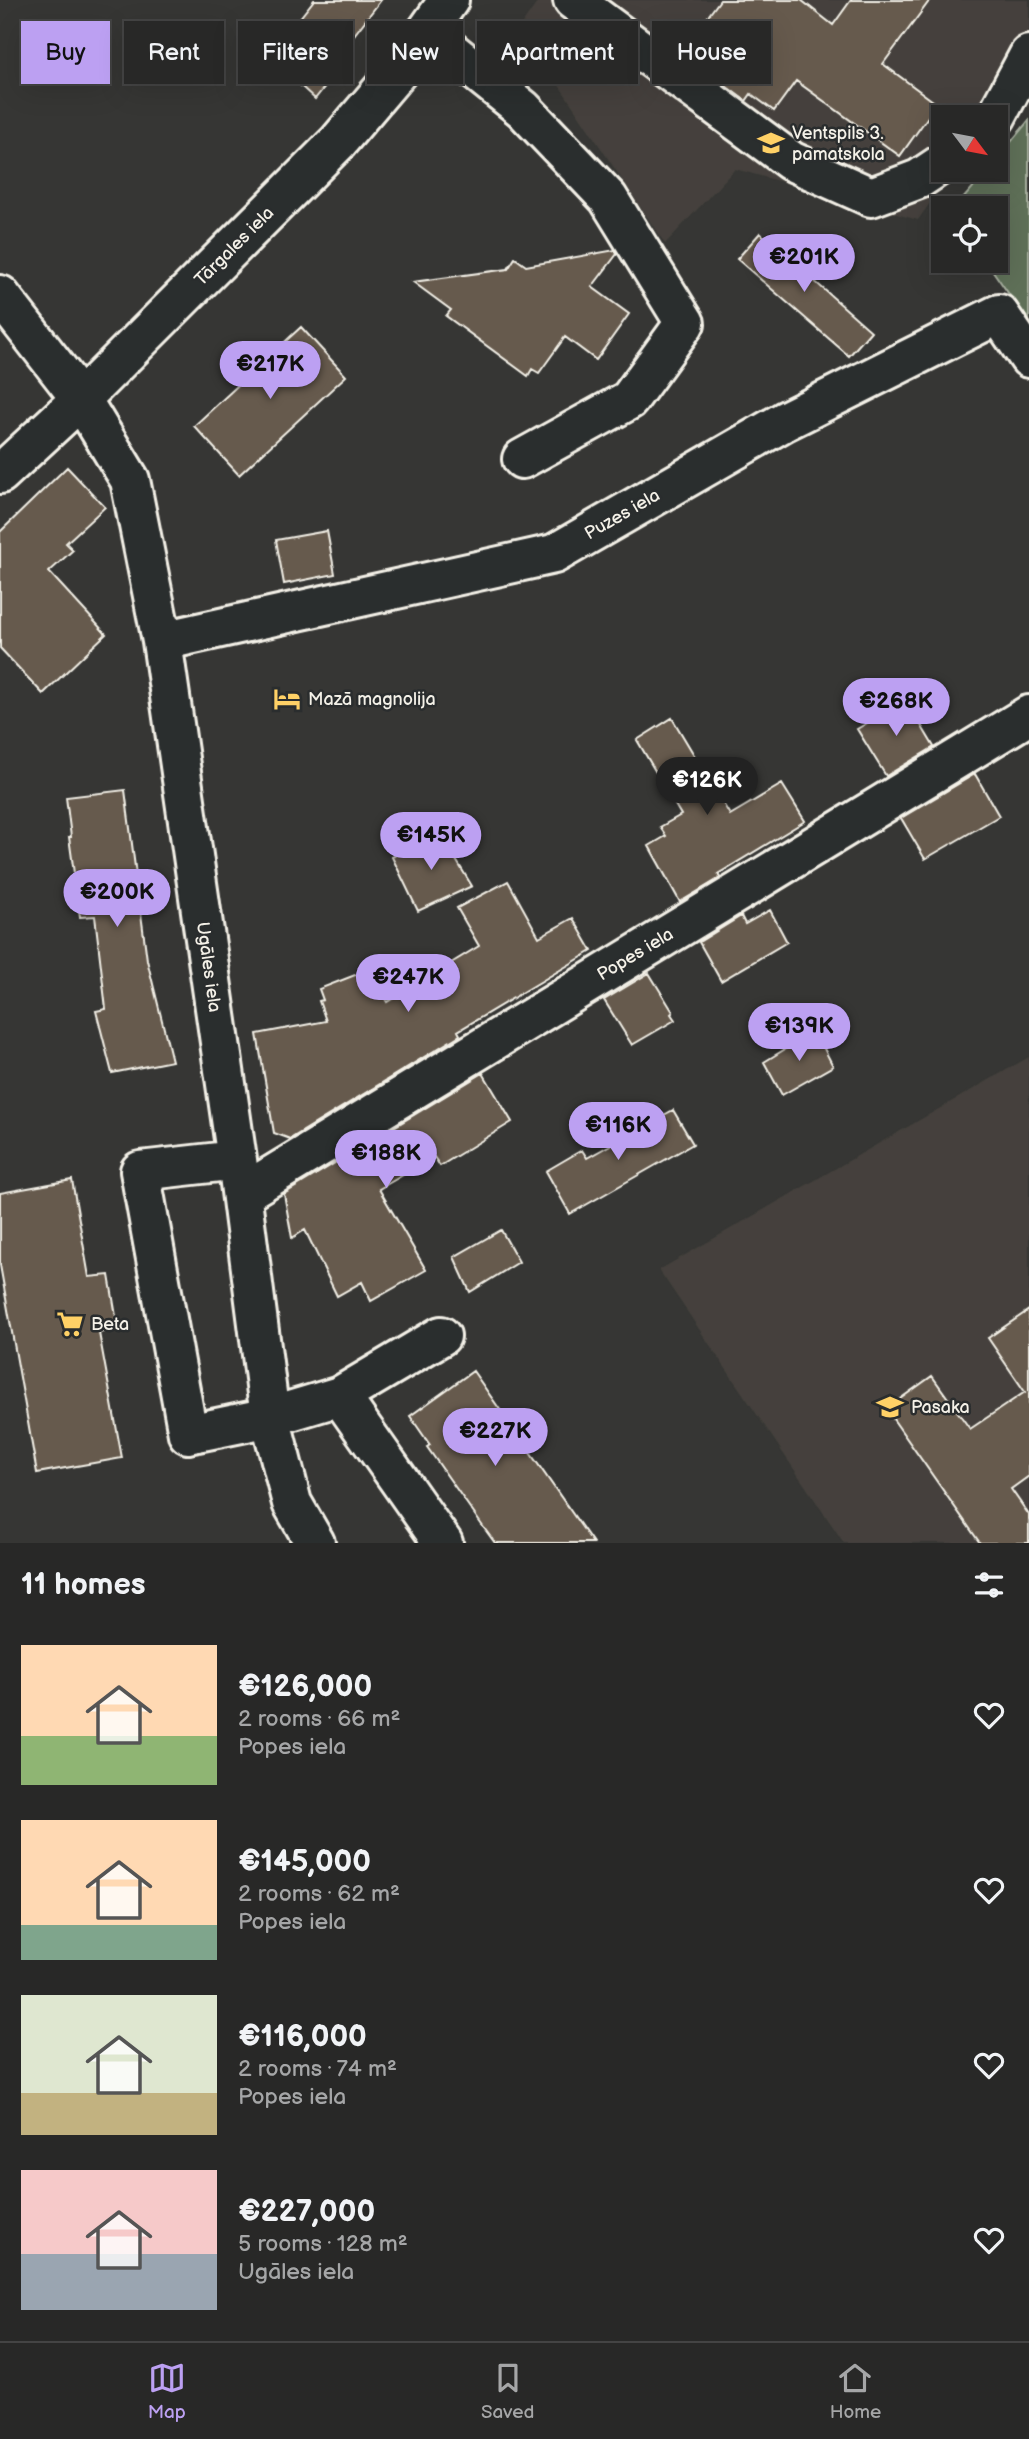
<!DOCTYPE html>
<meta charset="utf-8">
<style>
body{margin:0;font-family:"Balsamiq Sans",sans-serif;background:#343433;color:#f1f3f6;height:100vh;display:flex;flex-direction:column;font-size:26px;white-space:nowrap}
*{box-sizing:border-box;margin:0}
p{font-size:23px;color:#a5a6a7}
.icon{flex:none;width:38px;height:38px;fill:none;stroke:currentColor;stroke-width:2;stroke-linecap:round;stroke-linejoin:round}
.map{position:relative;height:1543px;overflow:hidden}
.side{display:flex;flex-direction:column;background:#282827;flex:1}
.side>*{flex:none}
.hud{position:absolute;left:21px;top:21px;width:987px;height:63px;display:flex;gap:14px}
.needle{width:46px;rotate:122deg}
.tools{position:absolute;left:931px;top:105px;display:grid;gap:14px}
.tools a{display:grid;place-items:center;width:77px;height:77px;border-radius:0px;background:#282827;box-shadow:0 7px 28px #0002,0 0 0 2px #444;font-size:35px}
.price{position:absolute;translate:-50% -60px;padding:0 16px;border-radius:24px;background:#bca0f2;color:#111;font-size:23px;line-height:46px;filter:drop-shadow(0 2px 4px #0008)}
.price::after{content:'';position:absolute;left:50%;top:42px;width:21px;height:16px;margin-left:-10px;background:inherit;clip-path:polygon(0 0,100% 0,50% 100%)}
.price.active{background:#222;color:#fff}
ul{padding:0;list-style:none}
li{display:flex;align-items:center;gap:21px;height:175px;padding:0 21px}
li span{display:grid;place-items:center;flex:none;width:196px;height:140px;border-radius:0px;color:#555}
li>.icon{margin-inline-start:auto}
span .icon{width:84px;height:84px;fill:#fffc;stroke-width:1}
li b{font-size:30px}
h2{display:flex;justify-content:space-between;align-items:center;height:84px;padding:0 21px;font-size:30px}
.tag{padding:0 24px;border-radius:0px;background:#282827;box-shadow:0 7px 28px #0002,0 0 0 2px #444;font-size:24px;line-height:63px}
.tag.active{background:#bca0f2;color:#111}
.tabs{display:flex;justify-content:space-around;align-items:center;height:98px;border-top:2px solid #444;background:#282827;font-size:19px;color:#a5a6a7}
.tabs a{display:grid;justify-items:center;gap:4px}
.tabs .active{color:#bca0f2}
.map>svg:first-child{display:block}
.built{fill:#44413c}
.green{fill:#5e7059;stroke:#a9b0a0;stroke-width:2}
.building{fill:#665a4d;stroke:#f4f1e8;stroke-width:2}
.lines{fill:none;stroke-linecap:round;stroke-linejoin:round}
.minor-casing{stroke:#f4f1e8;stroke-width:44}
.minor{stroke:#2a2d2e;stroke-width:38}
.labels{text-anchor:middle;stroke-width:5;stroke-linejoin:round;paint-order:stroke}
.poi-label{font-size:18px;fill:#f4f1e8;stroke:#2a2d2e;text-anchor:start}
.street-label{font-size:18px;fill:#f4f1e8;stroke:#2a2d2e}
</style>
<div class="map">
<svg width="1029" height="1543" viewBox="0 0 1029 1543">
<rect width="100%" height="100%" fill="#363634"/>
<filter id="ink" filterUnits="userSpaceOnUse"><feTurbulence type="fractalNoise" baseFrequency=".0143" numOctaves="2"/><feDisplacementMap in="SourceGraphic" scale="14" xChannelSelector="R" yChannelSelector="G"/><feConvolveMatrix kernelMatrix="1 2 1 2 8 2 1 2 1" color-interpolation-filters="sRGB"/></filter>
<g filter="url(#ink)">
<path class="built" d="M539,0H1029V63L991,117H943V170H953L918,220L735,169L665,244L520,27Z
M1029,1057V1543H844L659,1270Z"/>
<path class="green" d="M1029,120V323L986,261H996V208H955L988,170H996V160Z"/>
<path class="building" d="M314,0H381L331,65L338,70L315,99L289,75L312,42L292,28Z
M720,0H801L833,25L851,0H930L883,64L937,104L900,156L796,81L774,111L751,94L746,101L681,53Z
M760,233L871,331L849,356L737,259Z
M615,250L617,254L592,287L629,314L596,360L565,337L539,373L532,369L528,376L446,316L451,310L413,282L508,269L515,258L526,266Z
M301,327L346,376L239,475L194,426Z
M67,467L105,507L66,543L73,550L49,572L106,634L43,694L0,648V532Z
M327,531L335,574L284,584L276,540Z
M906,700L934,747L886,776L857,729Z
M672,718L730,815L782,784L805,821L718,874L720,878L680,902L649,846L666,836L660,827L681,815L637,740Z
M975,774L999,816L925,859L901,818Z
M125,790L147,960L172,1061L112,1073L96,1011L106,1009L95,916L80,917L69,837H71L66,797Z
M439,832L472,886L418,911L392,857Z
M508,881L539,937L573,918L592,951L458,1031L460,1035L290,1139L274,1133L257,1034L326,1021L319,1001L323,1000L319,989L368,970L387,1002L479,946L457,908Z
M770,910L787,942L721,981L699,942L741,916L745,924Z
M649,973L673,1012L671,1014L675,1020L632,1045L604,1000Z
M815,1031L833,1066L782,1095L764,1062Z
M483,1073L512,1122L440,1166L434,1157L379,1189L426,1270L371,1301L362,1282L337,1296L305,1230L292,1238L284,1194Z
M673,1110L693,1144L570,1214L546,1171L582,1150L587,1158Z
M72,1180L89,1277L109,1275L118,1328L99,1333L122,1458L37,1473L0,1265V1193Z
M501,1230L519,1262L470,1292L454,1257Z
M1029,1310V1476L1011,1489L1029,1515V1543H980L886,1409L932,1376L970,1429L1025,1392L988,1338Z
M473,1371L593,1543H495L484,1528L427,1447L430,1445L410,1416Z"/>
<g class="lines">
<defs>
<path id="minor" d="M573,0L791,161L871,197L919,179L943,163
M427,32L523,109L608,198L685,323L629,400L522,459
M996,117L1029,55
M0,295L81,399L130,480L162,641L237,1160L270,1417L292,1503L315,1543
M0,474L81,399L338,142L400,69L449,0
M162,641L554,554L785,421L999,314L1029,358
M237,1160L140,1171L188,1434L270,1417L340,1396L441,1336
M242,1194L1029,715
M340,1396L443,1543"/>
</defs>
<use href="#minor" class="minor-casing"/>
<use href="#minor" class="minor"/>
</g>
</g>
<defs>
<symbol id="school-bare" viewBox="-9 -9 18 18"><path d="M0-5L7-2L0 1L-7-2ZM-4 1L0 2.5L4 1V4Q0 6-4 4Z" fill="#ffd166" stroke="#2a2d2e" stroke-width="2.5" paint-order="stroke"/></symbol>
<symbol id="hotel-bare" viewBox="-9 -9 18 18"><path d="M-6-4.5h1.5V1H6V5H4.5V3h-9V5H-6ZM-4 0a1.8 1.8 0 1 1 3.6 0ZM.5 0V-2.5h3Q6-2.5 6 0Z" fill="#ffd166" stroke="#2a2d2e" stroke-width="2.5" paint-order="stroke"/></symbol>
<symbol id="supermarket-bare" viewBox="-9 -9 18 18"><path d="M-6-5.5h2.5l.6 2H6L4.5 2H-2.5L-4.4-4H-6ZM-1.5 3.2a1.3 1.3 0 1 0 .1 0ZM3 3.2a1.3 1.3 0 1 0 .1 0Z" fill="#ffd166" stroke="#2a2d2e" stroke-width="2.5" paint-order="stroke"/></symbol>
</defs>
<g fill-rule="evenodd">
<use href="#school-bare" x="752" y="124" width="38" height="38"/>
<use href="#hotel-bare" x="268" y="680" width="38" height="38"/>
<use href="#supermarket-bare" x="51" y="1305" width="38" height="38"/>
<use href="#school-bare" x="871" y="1388" width="38" height="38"/>
</g>
<g class="labels">
<g class="poi-label">
<text x="792" y="139">Ventspils 3.<tspan x="792" dy="21">pamatskola</tspan></text>
<text x="308" y="705">Mazā magnolija</text>
<text x="91" y="1330">Beta</text>
<text x="911" y="1413">Pasaka</text>
</g>
<g class="street-label">
<text transform="translate(234 246) rotate(-45)" y="6">Tārgales iela</text>
<text transform="translate(622 514) rotate(-30)" y="6">Puzes iela</text>
<text transform="translate(635 954) rotate(-31)" y="6">Popes iela</text>
<text transform="translate(209 967) rotate(82)" y="6">Ugāles iela</text>
</g>
</g>
</svg>
<div class="tools">
<a><svg class="needle" viewBox="-14 -14 28 28"><path d="M0-13l5 13h-10z" fill="#e53935"/><path d="M0 13l5-13h-10z" fill="#a5a6a7"/></svg></a>
<a><svg class="icon" aria-label="locate" viewBox="0 0 24 24"><circle cx="12" cy="12" r="6"/><path d="M12 2v4M12 18v4M2 12h4M18 12h4"/></svg></a>
</div>
<b class="price" style="left:804px;top:294px">€201K</b>
<b class="price" style="left:270px;top:401px">€217K</b>
<b class="price" style="left:896px;top:738px">€268K</b>
<b class="price active" style="left:707px;top:817px">€126K</b>
<b class="price" style="left:431px;top:872px">€145K</b>
<b class="price" style="left:117px;top:929px">€200K</b>
<b class="price" style="left:408px;top:1014px">€247K</b>
<b class="price" style="left:799px;top:1063px">€139K</b>
<b class="price" style="left:618px;top:1162px">€116K</b>
<b class="price" style="left:386px;top:1190px">€188K</b>
<b class="price" style="left:495px;top:1468px">€227K</b>
<div class="hud">
<a class="tag active">Buy</a>
<a class="tag">Rent</a>
<a class="tag">Filters</a>
<a class="tag">New</a>
<a class="tag">Apartment</a>
<a class="tag">House</a>
</div>
</div>
<section class="side">
<h2>11 homes<svg class="icon" aria-label="filters" viewBox="0 0 24 24"><path d="M4 7h16M4 17h16"/><circle cx="9" cy="7" r="2"/><circle cx="15" cy="17" r="2"/></svg></h2>
<ul>
<li><span style="background:linear-gradient(#ffd9b3 65%,#8fb573 0)"><svg class="icon" aria-label="home" viewBox="0 0 24 24"><path d="M3 11l9-7 9 7M6 9v11h12V9"/></svg></span><div><b>€126,000</b><p>2 rooms · 66 m²</p><p>Popes iela</p></div><svg class="icon" aria-label="heart" viewBox="0 0 24 24"><path d="M12 20l-8-8c-3-5 5-10 8-4 3-6 11-1 8 4z"/></svg></li>
<li><span style="background:linear-gradient(#ffd9b3 75%,#7fa58c 0)"><svg class="icon" aria-label="home" viewBox="0 0 24 24"><path d="M3 11l9-7 9 7M6 9v11h12V9"/></svg></span><div><b>€145,000</b><p>2 rooms · 62 m²</p><p>Popes iela</p></div><svg class="icon" aria-label="heart" viewBox="0 0 24 24"><path d="M12 20l-8-8c-3-5 5-10 8-4 3-6 11-1 8 4z"/></svg></li>
<li><span style="background:linear-gradient(#dfe7d0 70%,#c2b280 0)"><svg class="icon" aria-label="home" viewBox="0 0 24 24"><path d="M3 11l9-7 9 7M6 9v11h12V9"/></svg></span><div><b>€116,000</b><p>2 rooms · 74 m²</p><p>Popes iela</p></div><svg class="icon" aria-label="heart" viewBox="0 0 24 24"><path d="M12 20l-8-8c-3-5 5-10 8-4 3-6 11-1 8 4z"/></svg></li>
<li><span style="background:linear-gradient(#f6c9c9 60%,#9aa5b1 0)"><svg class="icon" aria-label="home" viewBox="0 0 24 24"><path d="M3 11l9-7 9 7M6 9v11h12V9"/></svg></span><div><b>€227,000</b><p>5 rooms · 128 m²</p><p>Ugāles iela</p></div><svg class="icon" aria-label="heart" viewBox="0 0 24 24"><path d="M12 20l-8-8c-3-5 5-10 8-4 3-6 11-1 8 4z"/></svg></li>
</ul>
</section>
<nav class="tabs">
<a class="active"><svg class="icon" aria-label="map" viewBox="0 0 24 24"><path d="M3 6l6-2 6 2 6-2v14l-6 2-6-2-6 2zM9 4v14M15 6v14"/></svg>Map</a>
<a><svg class="icon" aria-label="saved" viewBox="0 0 24 24"><path d="M7 4h10v16l-5-4-5 4z"/></svg>Saved</a>
<a><svg class="icon" aria-label="home" viewBox="0 0 24 24"><path d="M3 11l9-7 9 7M6 9v11h12V9"/></svg>Home</a>
</nav>
